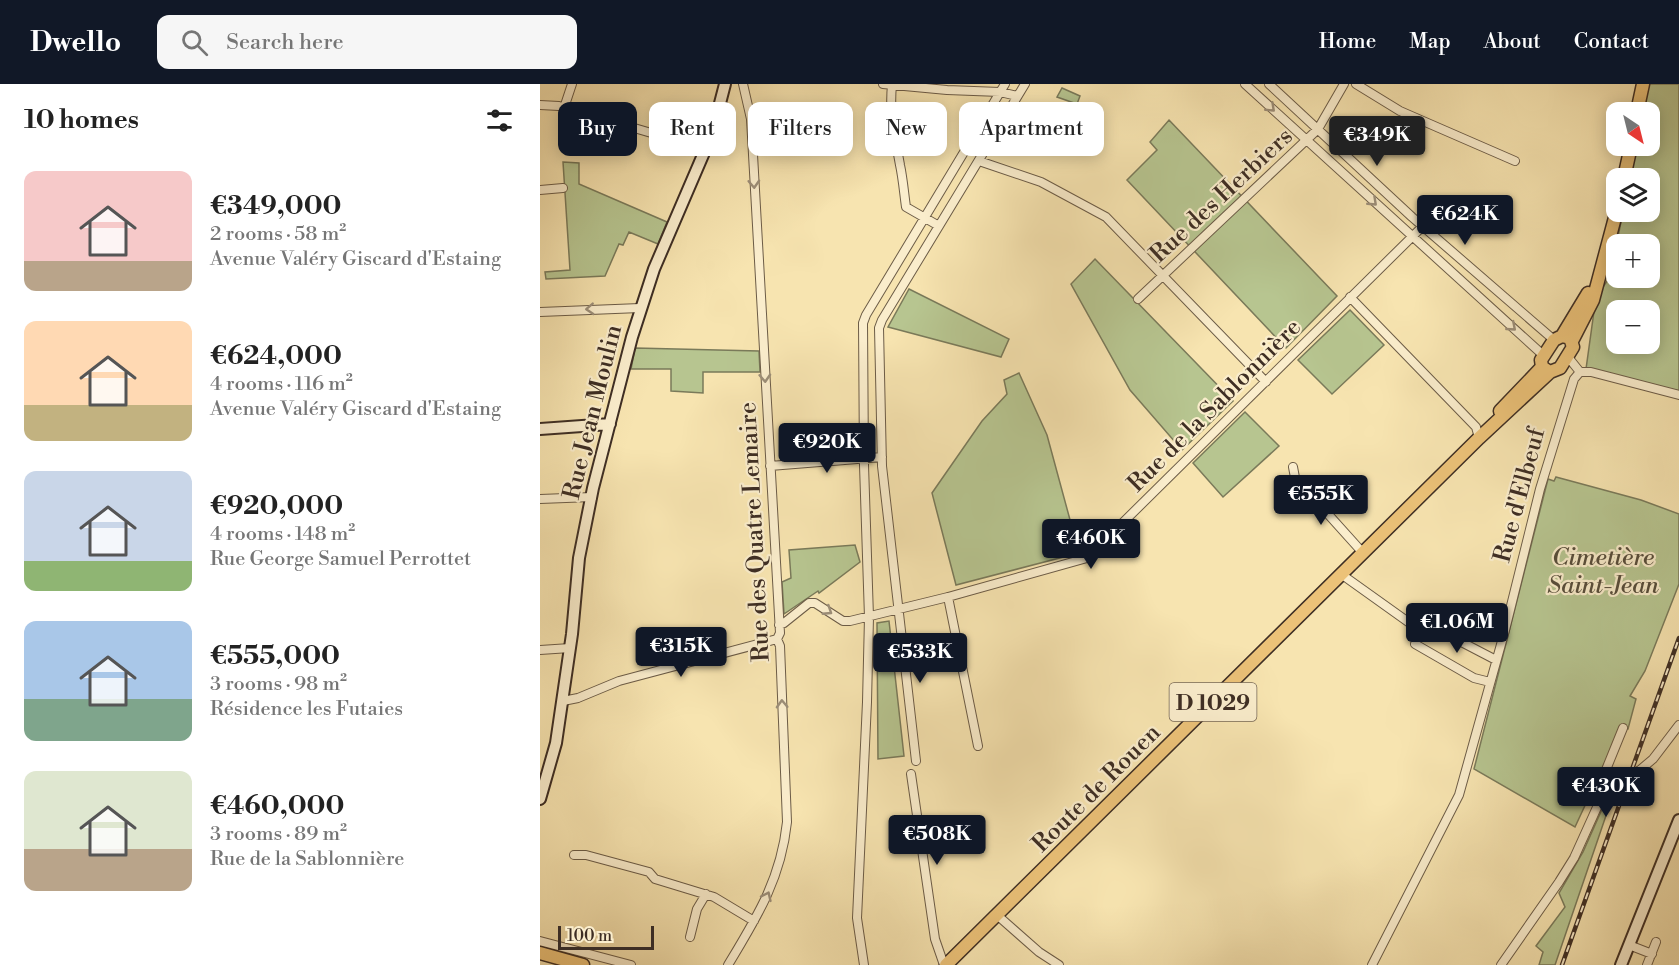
<!DOCTYPE html>
<meta charset="utf-8">
<style>
body{margin:0;font-family:"Libre Bodoni",serif;background:#f6f6f6;color:#222;height:100vh;display:flex;flex-direction:column;font-size:22px;white-space:nowrap}
*{box-sizing:border-box;margin:0}
p{font-size:20px;color:#767676}
.icon{flex:none;width:33px;height:33px;fill:none;stroke:currentColor;stroke-width:2;stroke-linecap:round;stroke-linejoin:round}
.map{position:relative;flex:1;overflow:hidden}
.drawer{display:flex;flex-direction:column;background:#fff;width:540px}
.drawer>*{flex:none}
.top-card{position:absolute;left:18px;top:18px;width:570px;height:54px;display:flex;gap:12px}
.needle{width:39px;rotate:145deg}
.controls{position:absolute;left:1066px;top:18px;display:grid;gap:12px}
.controls a{display:grid;place-items:center;width:54px;height:54px;border-radius:12px;background:#fff;box-shadow:0 3px 15px #0003;font-size:30px}
.scale{position:absolute;left:18px;bottom:15px;width:96px;box-sizing:border-box;padding-left:6px;border:3px solid #3e2e24;border-top:0;font-size:16px;line-height:21px;white-space:nowrap;color:#3e2e24;-webkit-text-stroke:4px #faedcc;paint-order:stroke}
.price{position:absolute;translate:-50% -51px;padding:0 14px;border-radius:6px;background:#111827;color:#fff;font-size:20px;line-height:39px;filter:drop-shadow(0 2px 3px #0008)}
.price::after{content:'';position:absolute;left:50%;top:36px;width:18px;height:14px;margin-left:-9px;background:inherit;clip-path:polygon(0 0,100% 0,50% 100%)}
.price.current{background:#222;color:#fff}
ul{padding:0;list-style:none}
li{display:flex;align-items:center;gap:18px;height:150px;padding:0 24px}
li span{display:grid;place-items:center;flex:none;width:168px;height:120px;border-radius:12px;color:#555}
li>.icon{margin-inline-start:auto}
span .icon{width:72px;height:72px;fill:#fffc;stroke-width:1}
li b{font-size:26px}
h2{display:flex;justify-content:space-between;align-items:center;height:72px;padding:0 24px;font-size:26px}
.chip{padding:0 21px;border-radius:12px;background:#fff;box-shadow:0 3px 15px #0003;font-size:21px;line-height:54px}
.chip.current{background:#111827;color:#fff}
header{display:flex;align-items:center;gap:36px;box-sizing:border-box;height:84px;padding:0 30px;background:#111827;color:#fff}
header strong{font-size:28px}
nav{display:flex;gap:33px;margin-inline-start:auto;font-size:21px}
.search{width:420px;height:54px;background:#f6f6f6;display:flex;align-items:center;gap:15px;box-sizing:border-box;padding:0 21px;border-radius:12px;color:#767676;font-size:22px}
main{display:flex;flex:1;min-height:0}
.map>svg:first-child{display:block}
.green{fill:#b7c590;stroke:#7a7a5a;stroke-width:1.5;fill-rule:evenodd}
.lines{fill:none;stroke-linecap:round;stroke-linejoin:round}
.street-casing{stroke:#6c5c47;stroke-width:10}
.secondary-casing{stroke:#3e2e24;stroke-width:14}
.primary-casing{stroke:#3e2e24;stroke-width:15}
.street{stroke:#faedcc;stroke-width:8}
.secondary{stroke:#faedcc;stroke-width:10}
.primary{stroke:#ecc278;stroke-width:12}
.rail-casing{stroke:#3e2e24;stroke-width:4.5}
.rail{stroke:#faedcc;stroke-width:2;stroke-dasharray:7;stroke-linecap:butt}
.street-bridge-casing{stroke:#6c5c47;stroke-width:10;stroke-linecap:butt}
.street-bridge{stroke:#faedcc;stroke-width:8}
.oneway{stroke:#9c8e78}
.labels{text-anchor:middle;stroke-width:4.5;stroke-linejoin:round;paint-order:stroke}
.shield{fill:#faedcc;stroke:#766756;stroke-width:1.5}
.shield-label{font-size:22px;font-weight:bold;fill:#3e2e24}
.street-label{font-size:24px;fill:#3e2e24;stroke:#faedcc}
.park-label{font-size:24px;font-style:italic;fill:#564c3a;stroke:#faedcc}
</style>
<header>
<strong>Dwello</strong>
<div class="search"><svg class="icon" aria-label="search" viewBox="0 0 24 24"><circle cx="10" cy="10" r="6"/><path d="M15 15l6 6"/></svg>Search here</div>
<nav><a>Home</a><a>Map</a><a>About</a><a>Contact</a></nav>
</header>
<main>
<section class="drawer">
<h2>10 homes<svg class="icon" aria-label="filters" viewBox="0 0 24 24"><path d="M4 7h16M4 17h16"/><circle cx="9" cy="7" r="2"/><circle cx="15" cy="17" r="2"/></svg></h2>
<ul>
<li><span style="background:linear-gradient(#f6c9c9 75%,#b9a48a 0)"><svg class="icon" aria-label="home" viewBox="0 0 24 24"><path d="M3 11l9-7 9 7M6 9v11h12V9"/></svg></span><div><b>€349,000</b><p>2 rooms · 58 m²</p><p>Avenue Valéry Giscard d'Estaing</p></div></li>
<li><span style="background:linear-gradient(#ffd9b3 70%,#c2b280 0)"><svg class="icon" aria-label="home" viewBox="0 0 24 24"><path d="M3 11l9-7 9 7M6 9v11h12V9"/></svg></span><div><b>€624,000</b><p>4 rooms · 116 m²</p><p>Avenue Valéry Giscard d'Estaing</p></div></li>
<li><span style="background:linear-gradient(#c9d6e8 75%,#8fb573 0)"><svg class="icon" aria-label="home" viewBox="0 0 24 24"><path d="M3 11l9-7 9 7M6 9v11h12V9"/></svg></span><div><b>€920,000</b><p>4 rooms · 148 m²</p><p>Rue George Samuel Perrottet</p></div></li>
<li><span style="background:linear-gradient(#a9c7e8 65%,#7fa58c 0)"><svg class="icon" aria-label="home" viewBox="0 0 24 24"><path d="M3 11l9-7 9 7M6 9v11h12V9"/></svg></span><div><b>€555,000</b><p>3 rooms · 98 m²</p><p>Résidence les Futaies</p></div></li>
<li><span style="background:linear-gradient(#dfe7d0 65%,#b9a48a 0)"><svg class="icon" aria-label="home" viewBox="0 0 24 24"><path d="M3 11l9-7 9 7M6 9v11h12V9"/></svg></span><div><b>€460,000</b><p>3 rooms · 89 m²</p><p>Rue de la Sablonnière</p></div></li>
</ul>
</section>
<div class="map">
<svg width="1139" height="881" viewBox="0 0 1139 881">
<rect width="100%" height="100%" fill="#f7e4b0"/>
<filter id="stains"><feTurbulence type="fractalNoise" baseFrequency=".00333" numOctaves="4"/><feColorMatrix values="0 0 0 0 .2 0 0 0 0 .09 0 0 0 0 .02 0 0 0 .5 -.17"/></filter>
<radialGradient id="worn" r=".72"><stop offset=".6" stop-color="#630" stop-opacity="0"/><stop offset="1" stop-color="#630" stop-opacity=".3"/></radialGradient>
<path class="green" d="M1109,0H1139V307L1046,285L1056,213L1070,193L1083,128H1110V94H1089L1095,62H1110V28H1102ZM1077,160H1110V194H1077ZM1077,226H1110V260H1077Z
M522,4L540,12L537,20L517,13Z
M629,36L797,212L746,264L587,96L617,66L610,58Z
M23,78L39,79V100L127,138L118,160L89,148L83,161L79,160L65,192L6,195L5,188L30,186Z
M555,175L693,317L642,366L590,306L531,200Z
M369,205L469,255L461,273L348,243Z
M810,226L844,261L792,310L758,276Z
M95,264L219,267L220,288H163V309L131,307V285H91Z
M479,289L507,351L539,469L416,501L392,409L442,337L467,310L464,296Z
M705,328L739,362L683,413L653,379Z
M1016,393L1101,416L1139,430V500L1105,587L1090,612L1096,615L1088,645L1081,644L1035,743L934,685L1008,395L1014,397Z
M315,461L320,478L279,509L278,507L244,530L242,498L251,494L249,466Z
M349,537L364,672L338,675L337,539Z
M1072,714L1015,881H999L1003,868L996,862L1025,823L1019,809L1043,768L1063,723Z"/>
<g class="lines">
<defs>
<path id="street" d="M343,0L407,6L460,8L477,12
M705,0L1003,271
M729,0L872,133L1014,256
M816,0L860,27L975,77
M352,1C349,30 355,53 360,81C363,95 364,109 366,123L399,142
M0,21L19,22L166,65
M24,24L32,0
M439,77L501,98L566,133L726,298
M0,106L23,104
M810,213L936,343L939,354
M598,215L778,45L804,0
M0,228L100,224
M1028,273L1040,288
M1040,288H1051L1139,311
M230,382L342,373
M753,383L756,399
M739,414L756,399H760L823,469
M0,415L52,413
M801,490L871,540L883,538L956,576
M408,513L438,662
M239,541L244,539L269,519H275L303,537H310L408,513L547,474L883,142
M875,560L934,594L950,598
M0,566L30,564
M23,617L38,614L79,597L237,555
M376,677L342,382L339,244L342,236L485,0
M1100,686L1113,675L1139,641
M371,690L395,855L404,881
M1061,716L1059,703L1083,644
M34,771H46L109,788L115,795L174,813L214,837
M457,831L499,868L519,881
M150,853L157,825L166,810
M0,857L91,881
M1089,861L1112,870
M188,881C217,833 241,795 247,738L240,562L237,555L240,549L211,35L203,0
M324,881L317,834L327,618L329,533L324,381L323,239L326,231L465,0
M832,881L919,711L965,546L1000,405L1034,295L1040,288
M961,881L1019,798L1034,774L1058,721L1074,701
M1107,881L1116,858"/>
<path id="secondary" d="M0,345L70,340
M0,715L16,659L32,550L39,474L53,404L92,253L114,185L172,50L185,0
M1081,881L1139,736"/>
<path id="primary" d="M1097,28L1103,0
M1084,94L1091,62
M1022,252L1030,254L1033,263L1020,284L1010,288L1002,283L1001,276L1014,256Z
M1022,252L1048,209
M1032,257L1053,216L1077,126
M960,327L1002,283
M0,869L43,881
M406,881L939,354L1010,288"/>
</defs>
<use href="#street" class="street-casing"/>
<use href="#secondary" class="secondary-casing"/>
<use href="#primary" class="primary-casing"/>
<use href="#street" class="street"/>
<use href="#secondary" class="secondary"/>
<use href="#primary" class="primary"/>
<defs>
<path id="rail" d="M1022,881L1139,554"/>
</defs>
<use href="#rail" class="rail-casing"/>
<use href="#rail" class="rail"/>
<defs>
<path id="street-bridge" d="M1074,701L1100,686"/>
</defs>
<use href="#street-bridge" class="street-bridge-casing"/>
<use href="#street-bridge" class="street-bridge"/>
</g>
<defs><path id="oneway-chevron" d="M-2-3.5L2.5 0L-2 3.5" fill="none" stroke-width="1.6" stroke-linecap="round" stroke-linejoin="round" transform="scale(1.5)"/></defs>
<g class="oneway">
<use href="#oneway-chevron" transform="translate(731 24) rotate(43)"/>
<use href="#oneway-chevron" transform="translate(214 100) rotate(87)"/>
<use href="#oneway-chevron" transform="translate(833 118) rotate(43)"/>
<use href="#oneway-chevron" transform="translate(50 225) rotate(177)"/>
<use href="#oneway-chevron" transform="translate(972 243) rotate(41)"/>
<use href="#oneway-chevron" transform="translate(225 294) rotate(87)"/>
<use href="#oneway-chevron" transform="translate(288 527) rotate(33)"/>
<use href="#oneway-chevron" transform="translate(242 620) rotate(-92)"/>
<use href="#oneway-chevron" transform="translate(227 812) rotate(-65)"/>
</g>
<g class="labels">
<rect class="shield" x="629.5" y="599" width="87" height="38" rx="4.5"/>
<g class="shield-label">
<text x="673" y="626">D 1029</text>
</g>
<g class="street-label">
<text transform="translate(681 111) rotate(-43)" y="8">Rue des Herbiers</text>
<text transform="translate(674 321) rotate(-45)" y="8">Rue de la Sablonnière</text>
<text transform="translate(52 328) rotate(-76)" y="8">Rue Jean Moulin</text>
<text transform="translate(979 411) rotate(-75)" y="8">Rue d'Elbeuf</text>
<text transform="translate(214 448) rotate(-93)" y="8">Rue des Quatre Lemaire</text>
<text transform="translate(556 704) rotate(-45)" y="8">Route de Rouen</text>
</g>
<g class="park-label">
<text x="1063" y="481">Cimetière<tspan x="1063" dy="28">Saint-Jean</tspan></text>
</g>
</g>
<rect width="100%" height="100%" filter="url(#stains)"/>
<rect width="100%" height="100%" fill="url(#worn)"/>
</svg>
<div class="controls">
<a><svg class="needle" viewBox="-14 -14 28 28"><path d="M0-13l5 13h-10z" fill="#e53935"/><path d="M0 13l5-13h-10z" fill="#767676"/></svg></a>
<a><svg class="icon" aria-label="layers" viewBox="0 0 24 24"><path d="M12 4l9 5-9 5-9-5zM3 14l9 5 9-5"/></svg></a>
<a>+</a>
<a>−</a>
</div>
<div class="scale">100 m</div>
<b class="price current" style="left:837px;top:83px">€349K</b>
<b class="price" style="left:925px;top:162px">€624K</b>
<b class="price" style="left:287px;top:390px">€920K</b>
<b class="price" style="left:781px;top:442px">€555K</b>
<b class="price" style="left:551px;top:486px">€460K</b>
<b class="price" style="left:917px;top:570px">€1.06M</b>
<b class="price" style="left:141px;top:594px">€315K</b>
<b class="price" style="left:380px;top:600px">€533K</b>
<b class="price" style="left:1066px;top:734px">€430K</b>
<b class="price" style="left:397px;top:782px">€508K</b>
<div class="top-card">
<a class="chip current">Buy</a>
<a class="chip">Rent</a>
<a class="chip">Filters</a>
<a class="chip">New</a>
<a class="chip">Apartment</a>
</div>
</div>
</main>
